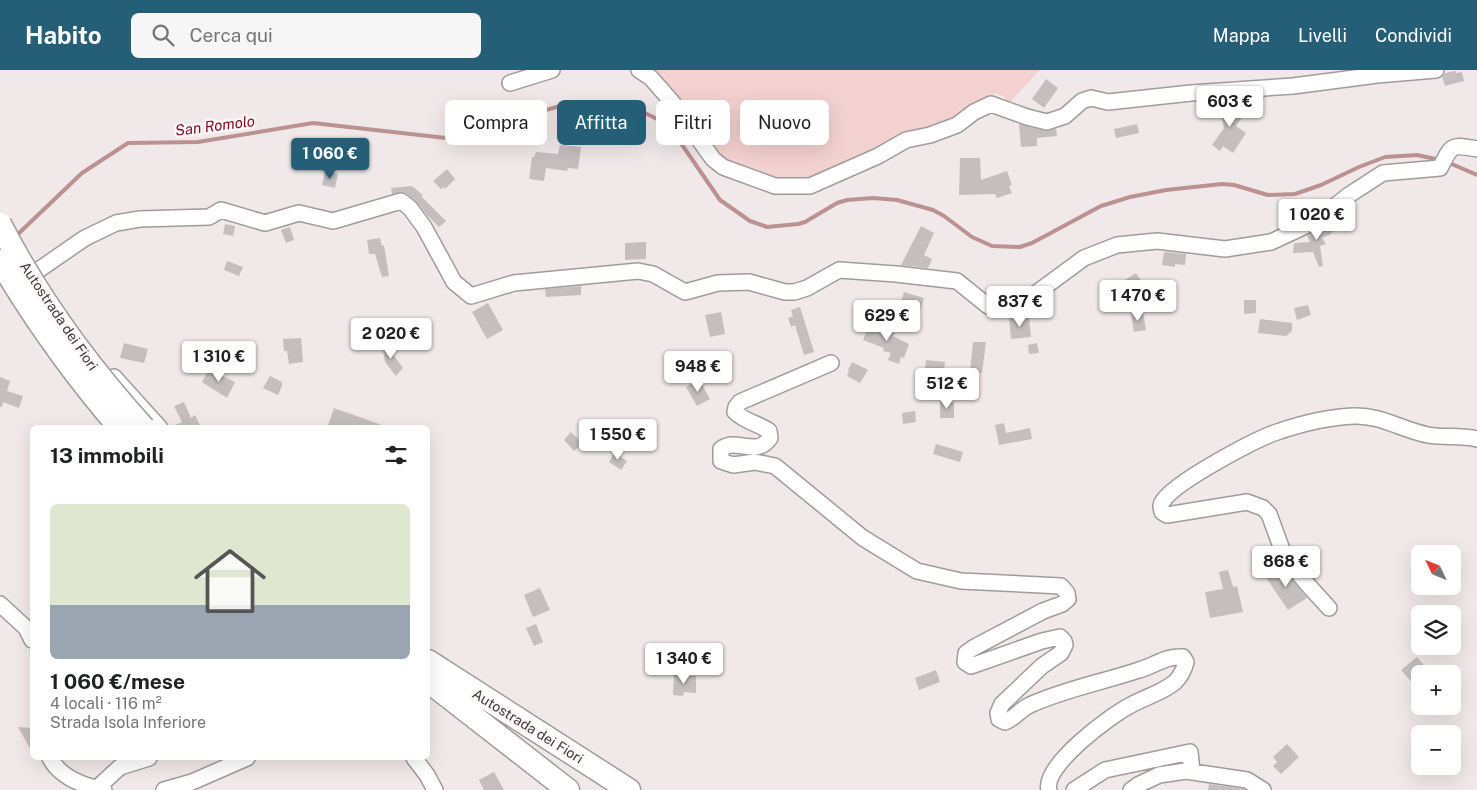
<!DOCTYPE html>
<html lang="it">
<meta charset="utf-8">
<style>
body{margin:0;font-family:"Public Sans",sans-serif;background:#f6f6f6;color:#202124;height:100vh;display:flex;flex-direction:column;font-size:19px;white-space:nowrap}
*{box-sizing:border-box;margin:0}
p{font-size:16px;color:#757577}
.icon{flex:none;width:28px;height:28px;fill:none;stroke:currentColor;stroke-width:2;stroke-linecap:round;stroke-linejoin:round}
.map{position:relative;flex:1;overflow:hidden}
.side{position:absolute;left:30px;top:355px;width:400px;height:335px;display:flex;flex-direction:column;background:#fff;border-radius:8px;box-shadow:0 5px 20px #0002}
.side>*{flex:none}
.banner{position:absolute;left:445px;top:30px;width:475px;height:45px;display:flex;gap:10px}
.needle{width:32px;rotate:313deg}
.controls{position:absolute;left:1411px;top:475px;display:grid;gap:10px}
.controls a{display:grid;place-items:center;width:50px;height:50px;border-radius:8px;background:#fff;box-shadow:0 5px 20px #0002;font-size:25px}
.price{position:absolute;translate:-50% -42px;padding:0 11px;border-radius:5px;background:#fff;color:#222;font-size:16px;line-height:32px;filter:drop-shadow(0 1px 2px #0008)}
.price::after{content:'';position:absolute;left:50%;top:30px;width:15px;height:11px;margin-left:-8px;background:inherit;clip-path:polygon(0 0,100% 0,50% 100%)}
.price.active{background:#245f77;color:#fff}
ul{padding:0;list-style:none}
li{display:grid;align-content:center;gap:10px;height:265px;padding:0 20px}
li+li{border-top:1px solid #e0e0e0}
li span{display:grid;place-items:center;height:155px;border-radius:8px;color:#555}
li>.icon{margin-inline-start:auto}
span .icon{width:90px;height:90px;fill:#fffc;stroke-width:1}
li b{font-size:21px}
h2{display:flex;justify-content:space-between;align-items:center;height:60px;padding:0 20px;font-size:21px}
.chip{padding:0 18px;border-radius:8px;background:#fff;box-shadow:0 5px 20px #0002;font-size:18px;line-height:45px}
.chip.active{background:#245f77;color:#fff}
header{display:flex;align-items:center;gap:30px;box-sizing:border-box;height:70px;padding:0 25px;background:#245f77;color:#fff}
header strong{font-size:24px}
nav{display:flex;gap:28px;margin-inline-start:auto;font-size:18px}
.search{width:350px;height:45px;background:#f6f6f6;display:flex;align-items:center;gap:12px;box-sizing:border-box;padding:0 18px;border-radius:8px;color:#757577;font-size:19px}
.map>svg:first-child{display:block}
.green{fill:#f3d1d0}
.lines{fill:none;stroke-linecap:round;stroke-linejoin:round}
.stream{stroke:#bc9191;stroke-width:4}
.building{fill:#c5bebe}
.minor-casing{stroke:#a19b9b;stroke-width:18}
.highway-casing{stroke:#a19b9b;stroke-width:25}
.minor{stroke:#fff;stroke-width:15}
.highway{stroke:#fff;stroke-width:22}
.highway-bridge-casing{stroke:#a19b9b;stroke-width:25;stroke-linecap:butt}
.highway-bridge{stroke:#fff;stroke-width:22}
.labels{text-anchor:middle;stroke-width:5;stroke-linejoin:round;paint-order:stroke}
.street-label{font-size:14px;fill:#3d3a3a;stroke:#fef7f7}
.water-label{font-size:15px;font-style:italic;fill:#850f26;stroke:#fef7f7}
</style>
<header>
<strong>Habito</strong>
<div class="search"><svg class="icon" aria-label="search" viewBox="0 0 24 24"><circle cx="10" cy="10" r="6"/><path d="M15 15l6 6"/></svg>Cerca qui</div>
<nav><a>Mappa</a><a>Livelli</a><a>Condividi</a></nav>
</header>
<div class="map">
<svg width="1477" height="720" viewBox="0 0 1477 720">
<rect width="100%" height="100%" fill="#f1e9e9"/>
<path class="green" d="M648,0H1040L1009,33L1003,26L995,23L958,50L903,64L886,74L811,110L784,113L725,94Z"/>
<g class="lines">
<path class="stream" d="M1447,92L1477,105
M16,166L82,103L128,73L198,72L313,53L446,68L571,33L623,32L661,51L676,66L720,130L750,151L767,157L798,154L805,152L837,133L847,130L873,128L897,130L933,140L944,146L972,167L992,176L1020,177L1032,173L1101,136L1130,127L1166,120L1222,114L1234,115L1268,125L1295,124L1321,115L1359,97L1385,87L1417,85L1440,90"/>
</g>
<path class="building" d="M1456,1V3L1462,2L1464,11L1445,16L1442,7L1445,3Z
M1046,9L1058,18L1044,38L1032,29Z
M1238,32L1241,49L1236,56L1246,63L1233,83L1223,76L1220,81L1212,75L1224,58L1219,35Z
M1019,54L1045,61L1056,59L1057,66L1037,68V76L1021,77Z
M1137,54L1139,63L1116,68L1114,59Z
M560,75L581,77L578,99L568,98L567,101L546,98L544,111L529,109L532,87H534L536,82L558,84Z
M960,88H980L981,110L1007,101L1012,115L1009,116L1012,123L997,128L995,124L959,125Z
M447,99L455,109L445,119L444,117L441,119L433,111Z
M325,101L338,104L335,118L322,115Z
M412,116L423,125L421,126L446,151L439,157L427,145L417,132L407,124L402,122L392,124L391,118Z
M1336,147L1342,154L1329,165L1322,168L1326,174L1320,176L1323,196L1319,197L1313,182L1293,183L1294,173L1310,172L1307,166L1322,158Z
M225,154L235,156L233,166L223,164Z
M921,156L934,163L924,185L932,189L928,198L901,195Z
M290,157L294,170L286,173L281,160Z
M380,168L382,176L384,175L389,206L382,207L375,184H369L367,170Z
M646,172V189L625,190V173Z
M1164,182L1186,184L1185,195L1175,194V197L1162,195Z
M227,191L243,197L239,206L224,200Z
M1136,203L1143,213L1132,221L1125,210Z
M581,216V225L546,227L545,219Z
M904,222L924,228L919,245L899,239Z
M1244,230H1256V243L1244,244Z
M488,233L503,260L487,269L472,242Z
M1308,235L1311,245L1297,250L1294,238Z
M800,237L814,282L804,285L795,255L791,257L788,248L793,246L791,240Z
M721,242L725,264L710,267L705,245Z
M1143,242L1146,260L1134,262L1131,244Z
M1029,246L1031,267L1011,269L1009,248Z
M1260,249L1292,253V261L1286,266L1258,263Z
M870,252L895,261L893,266L909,274L904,288L901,287L899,294L888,290L891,283L883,281L884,278L863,270Z
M301,268L303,292L289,294L287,281H284L283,269Z
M381,268L403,298L396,306L385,292Z
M973,272H986L982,303L970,302Z
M124,273L148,279L144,293L120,288Z
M1037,273L1039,283L1029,284L1028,275Z
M209,276V292H200V277Z
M926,290L945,292L943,309L924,307Z
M852,292L868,300L860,313L847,306L849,301L848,300Z
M209,299L235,312L227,328L202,312Z
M270,306L282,312V316L278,325L263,318Z
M0,307L10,311L7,321L23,326L19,338L3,332L2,337H0Z
M699,309L710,329L697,336L686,317Z
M184,332L191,348L195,345L201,358H169L182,352L174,336Z
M940,332H954V348H940Z
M334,338L385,356V358H327Z
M915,341L916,352L903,354L902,343Z
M1004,353L1006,363L1030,358L1032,369L999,375L995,355Z
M571,362L583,374L574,381L564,370Z
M936,374L963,382L960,392L933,384Z
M614,383L627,391L621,400L609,392Z
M1281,496L1307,528L1288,540L1265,506Z
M1228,500L1233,517L1237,516L1243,542L1210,548L1205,522L1223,519L1219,502Z
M540,518L550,540L533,547L524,525Z
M536,554L543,572L534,576L526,558Z
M1417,587L1431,604H1420V622L1401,600Z
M936,600L940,612L919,620L915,608Z
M674,605L696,606V623L684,622L683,626L673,625Z
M18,657L32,658V682Z
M1287,674L1299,687L1281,704L1273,696L1277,692L1273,687Z
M494,702L504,720H484L479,710Z
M1209,714L1244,719L1245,720H1208Z"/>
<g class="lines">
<defs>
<path id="minor" d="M639,0L651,8L672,32L713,89L723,97L775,116H810L878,86L906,70L930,65L957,55L974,42L991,34L1027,47L1047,52L1065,46L1082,31L1091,28L1108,32L1191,23L1293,16L1377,5L1436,0
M510,13L552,0
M20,205L40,199L85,168L116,153L140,149L209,147L221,140L265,153L299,143L333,151L401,131L410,138L424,157L454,212L471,226L514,213L638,201L653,204L685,222L718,213L749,212L785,222H794L807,218L839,200L896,204L957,211L988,236L995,238H1010L1031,227L1084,188L1117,175L1157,171L1225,179L1271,172L1316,151L1349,125L1383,103L1440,98C1452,75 1450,74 1477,79
M831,293L740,332L736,337L735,342C744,351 759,354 769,361L770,368C759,383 748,375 732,375C729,375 724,377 721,379V391L733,395L755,392L775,396L863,468L917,501L961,511L1061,516L1067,523L1068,529L1062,534L1043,541L973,578L966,583L965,592L971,596L1042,571L1060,567L1064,571L1065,575L1061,583L1042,596L1002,634L998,643L999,649L1005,652C1017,647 1020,639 1030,635C1065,619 1103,612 1139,600C1156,595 1165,586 1183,587L1186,592C1184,600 1181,606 1175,612C1162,623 1145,627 1131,635C1111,645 1042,696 1049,720
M114,307L160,358
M0,534L26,558L32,570
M1329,538L1308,515L1284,485L1269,444L1263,438L1247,432L1167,445L1162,442C1161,437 1160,435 1163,431C1175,412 1257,368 1280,361C1304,353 1329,347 1354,346C1381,345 1402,360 1428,365C1444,368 1461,365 1477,369
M50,688C60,707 84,716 104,720
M414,688L427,705L435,720
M96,719L120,697L149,688
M164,720L192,712L247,688
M1074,720L1105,700L1190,682L1192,702
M1131,720L1138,715L1159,705L1186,701L1247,710L1263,720"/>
<path id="highway" d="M428,591L629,720
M428,611L568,720"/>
</defs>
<use href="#minor" class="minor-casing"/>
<use href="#highway" class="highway-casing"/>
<use href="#minor" class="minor"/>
<use href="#highway" class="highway"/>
<defs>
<path id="highway-bridge" d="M0,154C38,228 88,296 144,358
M0,191C35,250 75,306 120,358"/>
</defs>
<use href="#highway-bridge" class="highway-bridge-casing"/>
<use href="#highway-bridge" class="highway-bridge"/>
</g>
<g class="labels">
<g class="street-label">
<text transform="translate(59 246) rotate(56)" y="5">Autostrada dei Fiori</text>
<text transform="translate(528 656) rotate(32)" y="5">Autostrada dei Fiori</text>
</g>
<g class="water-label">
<text transform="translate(215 56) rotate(-7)" y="5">San Romolo</text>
</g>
</g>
</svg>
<div class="controls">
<a><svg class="needle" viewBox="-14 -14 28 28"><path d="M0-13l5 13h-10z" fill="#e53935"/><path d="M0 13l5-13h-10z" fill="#757577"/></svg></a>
<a><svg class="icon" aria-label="layers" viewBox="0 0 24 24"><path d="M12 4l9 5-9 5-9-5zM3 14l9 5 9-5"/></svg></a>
<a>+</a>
<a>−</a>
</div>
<b class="price" style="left:1230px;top:58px">603 €</b>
<b class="price active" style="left:330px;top:110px">1 060 €</b>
<b class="price" style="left:1317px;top:171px">1 020 €</b>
<b class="price" style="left:1138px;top:252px">1 470 €</b>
<b class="price" style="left:1020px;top:258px">837 €</b>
<b class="price" style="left:887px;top:272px">629 €</b>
<b class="price" style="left:391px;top:290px">2 020 €</b>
<b class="price" style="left:219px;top:313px">1 310 €</b>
<b class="price" style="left:698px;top:323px">948 €</b>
<b class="price" style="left:947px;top:340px">512 €</b>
<b class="price" style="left:618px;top:391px">1 550 €</b>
<b class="price" style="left:1286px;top:518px">868 €</b>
<b class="price" style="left:684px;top:615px">1 340 €</b>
<div class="banner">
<a class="chip">Compra</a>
<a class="chip active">Affitta</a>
<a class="chip">Filtri</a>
<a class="chip">Nuovo</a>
</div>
<section class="side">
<h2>13 immobili<svg class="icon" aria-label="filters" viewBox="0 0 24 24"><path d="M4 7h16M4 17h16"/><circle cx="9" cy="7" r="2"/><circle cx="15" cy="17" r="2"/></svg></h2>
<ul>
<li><span style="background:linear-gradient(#dfe7d0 65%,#9aa5b1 0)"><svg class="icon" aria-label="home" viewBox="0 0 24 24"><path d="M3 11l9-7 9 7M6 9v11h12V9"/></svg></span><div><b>1 060 €/mese</b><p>4 locali · 116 m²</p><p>Strada Isola Inferiore</p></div></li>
</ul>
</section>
</div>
